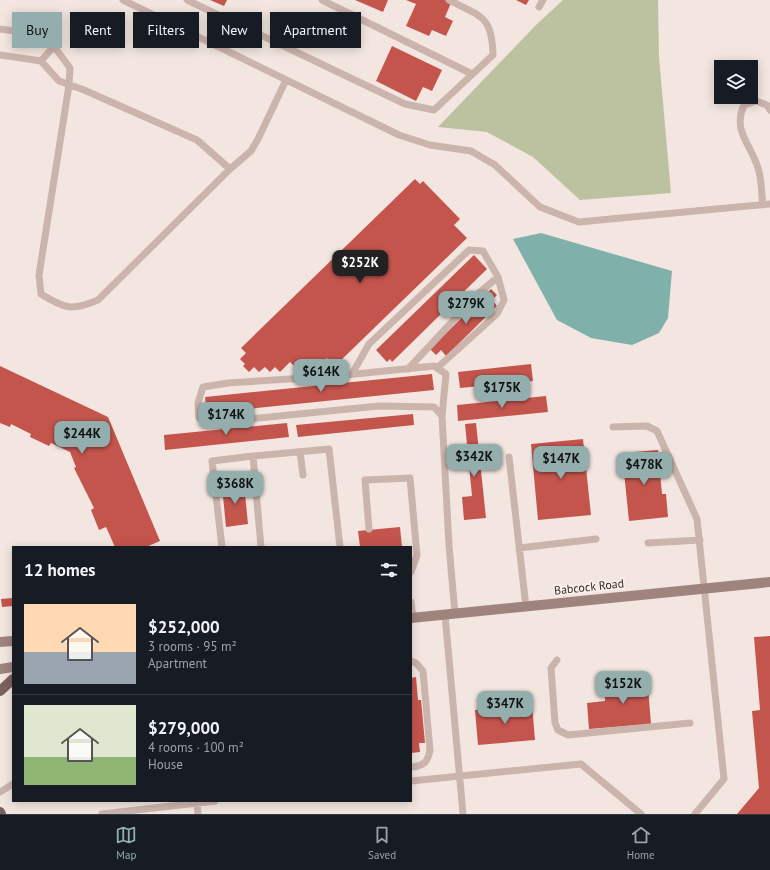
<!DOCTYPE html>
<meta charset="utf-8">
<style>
body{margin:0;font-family:"PT Sans",sans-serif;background:#20242c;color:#f1f3f6;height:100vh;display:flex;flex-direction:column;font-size:15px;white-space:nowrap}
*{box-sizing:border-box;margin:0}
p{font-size:13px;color:#9ea1a6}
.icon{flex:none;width:22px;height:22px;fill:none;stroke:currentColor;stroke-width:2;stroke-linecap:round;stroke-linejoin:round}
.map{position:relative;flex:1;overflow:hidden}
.sheet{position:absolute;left:12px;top:546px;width:400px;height:256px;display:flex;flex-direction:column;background:#171b24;border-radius:0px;box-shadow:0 2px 10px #0003}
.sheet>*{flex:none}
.top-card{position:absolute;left:12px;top:12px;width:400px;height:36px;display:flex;gap:8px}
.controls{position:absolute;left:714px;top:60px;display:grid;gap:8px}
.controls a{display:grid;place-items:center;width:44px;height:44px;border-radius:0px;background:#171b24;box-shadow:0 2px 10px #0003;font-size:20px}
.price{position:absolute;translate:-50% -34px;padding:0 9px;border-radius:8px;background:#93aead;color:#111;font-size:13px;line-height:26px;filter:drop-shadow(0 1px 2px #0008)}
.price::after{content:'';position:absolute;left:50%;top:24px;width:12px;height:9px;margin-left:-6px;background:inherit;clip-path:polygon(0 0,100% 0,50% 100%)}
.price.selected{background:#222;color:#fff}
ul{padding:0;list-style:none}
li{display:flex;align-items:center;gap:12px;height:100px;padding:0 12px}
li+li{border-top:1px solid #363941}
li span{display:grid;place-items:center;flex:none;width:112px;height:80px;border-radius:0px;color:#555}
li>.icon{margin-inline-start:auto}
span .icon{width:48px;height:48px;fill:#fffc;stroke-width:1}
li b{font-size:17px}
h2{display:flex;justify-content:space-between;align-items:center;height:48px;padding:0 12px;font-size:17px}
.chip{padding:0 14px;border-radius:0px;background:#171b24;box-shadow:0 2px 10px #0003;font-size:14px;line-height:36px}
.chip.selected{background:#93aead;color:#111}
.menu{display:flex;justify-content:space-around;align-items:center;height:56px;border-top:1px solid #363941;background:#171b24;font-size:11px;color:#9ea1a6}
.menu a{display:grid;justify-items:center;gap:2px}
.menu .selected{color:#93aead}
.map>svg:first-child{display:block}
.green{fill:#bcc29f}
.water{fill:#7fb0a9}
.building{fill:#c4554d}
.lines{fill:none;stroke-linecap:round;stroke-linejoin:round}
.lane{stroke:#cbb4ab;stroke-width:7}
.secondary{stroke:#9f837d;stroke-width:10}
.primary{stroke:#7b615c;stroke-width:10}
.labels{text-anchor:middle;stroke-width:3.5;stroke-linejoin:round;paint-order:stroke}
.street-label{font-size:12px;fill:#392c2a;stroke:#faf1ec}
</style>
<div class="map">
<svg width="770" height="814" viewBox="0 0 770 814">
<rect width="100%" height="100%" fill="#f3e6e0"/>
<path class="green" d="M563,0H658L659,57L671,193L580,200L533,157L487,132L438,127L537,24Z"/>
<path class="water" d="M541,233L672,271L668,318L659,333L632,345L591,338L557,320L513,239Z"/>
<path class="building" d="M210,0H227L224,6Z
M355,0H388L383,12Z
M406,0H445L451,3L445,17L453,21L446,36L432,30L429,36L406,26L416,4Z
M516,0H529L526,5Z
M392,46L442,70L432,91L423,87L416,101L376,81Z
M415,179L420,184L423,181L460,219L454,225L467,238L335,366L327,358L317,368L312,362L306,368L301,362L296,368L290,362L280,372L275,367L270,372L265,367L259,372L254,367L249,372L243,366L245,364L240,359L246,353L241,348Z
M474,255L487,269L392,362L390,359L387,362L376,350Z
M491,289L497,295L492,300L497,306L446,356L441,350L436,355L430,349Z
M531,364L533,381L460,388L458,372Z
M0,366L108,417L160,541L146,547H115L106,527L99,530L91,510L94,508L74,468L76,467L70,452L51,443L49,446L30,437L31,434L11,424L10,427L0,423Z
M432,374L434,390L218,412L217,409H210V406H206L205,397Z
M546,396L548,412L458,421L457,405Z
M413,414L414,425L298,437L296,425Z
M287,423L289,437L165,450L164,435Z
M476,423L486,518L464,520L462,497L472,496L465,424Z
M583,439L591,515L538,520L531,444Z
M658,450L662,494H666L668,517L629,521L622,453Z
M244,484L248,524L226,527L222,486Z
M400,527L402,547H360L358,531Z
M13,598V606L2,607L1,599Z
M770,636V814H737L759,788L752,711L760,710L754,637Z
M647,675L651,724L589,729L587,703L605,701V694L617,693L615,678Z
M416,677L418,700H421L425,743H419L420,752L411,753V678Z
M532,704L535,740L478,745L475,710Z"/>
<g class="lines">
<path class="lane" d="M123,0L399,135L430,145L471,151L495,165L540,207L579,222L770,204
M187,0L405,104L434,110L493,55C492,15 481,17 449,0
M322,0L472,74
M539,7L543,0
M0,29L42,35L48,38L70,68L69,85L39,275L41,294C65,309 72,311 98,300L230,169L251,151L258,139L286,80
M0,55L41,61L59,81L84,90L197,140L230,169
M41,61L54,46
M763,205C761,193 762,179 758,168C751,144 732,131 744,105L756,101L767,105L770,110
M408,369L480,292L498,277
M352,374L369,344L469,250L483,251L498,277L504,300L497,314L437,368
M442,416L446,374L434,366L336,376L228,383L203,387L198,403L199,418L209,423L379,406L434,407L442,416L449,545L455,614
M613,427L647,426L657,431L697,519L724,779L695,814
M300,452L303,475
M253,456L329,449L340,547
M509,457L526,607
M369,529L365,480L410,478L417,555L411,572
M648,543L700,540
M222,547L212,461L253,456L261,547
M519,548L596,539
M411,602L413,618
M445,615L463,814
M557,660L551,668L555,723L558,730L568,735L690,723
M411,661L416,663L423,671L430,750C428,762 424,766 411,767
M411,781L581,764L641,814
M0,792L13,784
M197,801L198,814
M102,814L215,801"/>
<path class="secondary" d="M411,618L770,582
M0,642L13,641
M0,669L13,667"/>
<path class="primary" d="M0,691L13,679
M0,812L1,814"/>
</g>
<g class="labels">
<g class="street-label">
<text transform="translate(589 587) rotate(-6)" y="4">Babcock Road</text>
</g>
</g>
</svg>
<div class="controls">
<a><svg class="icon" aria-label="layers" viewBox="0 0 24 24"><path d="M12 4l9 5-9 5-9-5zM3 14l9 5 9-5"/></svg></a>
</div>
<b class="price selected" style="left:360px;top:284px">$252K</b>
<b class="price" style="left:466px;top:325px">$279K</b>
<b class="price" style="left:321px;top:393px">$614K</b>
<b class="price" style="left:502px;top:409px">$175K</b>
<b class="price" style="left:226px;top:436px">$174K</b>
<b class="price" style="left:82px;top:455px">$244K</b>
<b class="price" style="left:474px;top:478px">$342K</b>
<b class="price" style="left:561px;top:480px">$147K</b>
<b class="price" style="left:644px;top:486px">$478K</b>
<b class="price" style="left:235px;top:505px">$368K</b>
<b class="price" style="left:623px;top:705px">$152K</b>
<b class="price" style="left:505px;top:725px">$347K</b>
<div class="top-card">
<a class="chip selected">Buy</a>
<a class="chip">Rent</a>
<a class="chip">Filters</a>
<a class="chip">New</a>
<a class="chip">Apartment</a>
</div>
<section class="sheet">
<h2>12 homes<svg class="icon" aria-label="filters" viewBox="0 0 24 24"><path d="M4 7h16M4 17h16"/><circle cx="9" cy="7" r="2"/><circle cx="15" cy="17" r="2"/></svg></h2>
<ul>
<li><span style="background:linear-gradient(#ffd9b3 60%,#9aa5b1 0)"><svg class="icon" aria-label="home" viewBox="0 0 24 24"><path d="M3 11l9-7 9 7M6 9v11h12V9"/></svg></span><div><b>$252,000</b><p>3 rooms · 95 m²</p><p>Apartment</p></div></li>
<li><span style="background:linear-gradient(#dfe7d0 65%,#8fb573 0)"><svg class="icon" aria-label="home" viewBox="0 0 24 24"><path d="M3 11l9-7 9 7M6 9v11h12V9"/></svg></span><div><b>$279,000</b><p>4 rooms · 100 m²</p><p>House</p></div></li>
</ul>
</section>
</div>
<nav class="menu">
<a class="selected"><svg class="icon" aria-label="map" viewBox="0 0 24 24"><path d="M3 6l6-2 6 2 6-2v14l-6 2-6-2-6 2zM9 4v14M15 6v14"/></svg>Map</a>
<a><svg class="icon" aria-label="saved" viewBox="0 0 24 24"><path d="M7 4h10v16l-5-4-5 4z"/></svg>Saved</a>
<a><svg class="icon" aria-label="home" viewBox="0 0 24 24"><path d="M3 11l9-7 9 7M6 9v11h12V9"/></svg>Home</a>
</nav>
